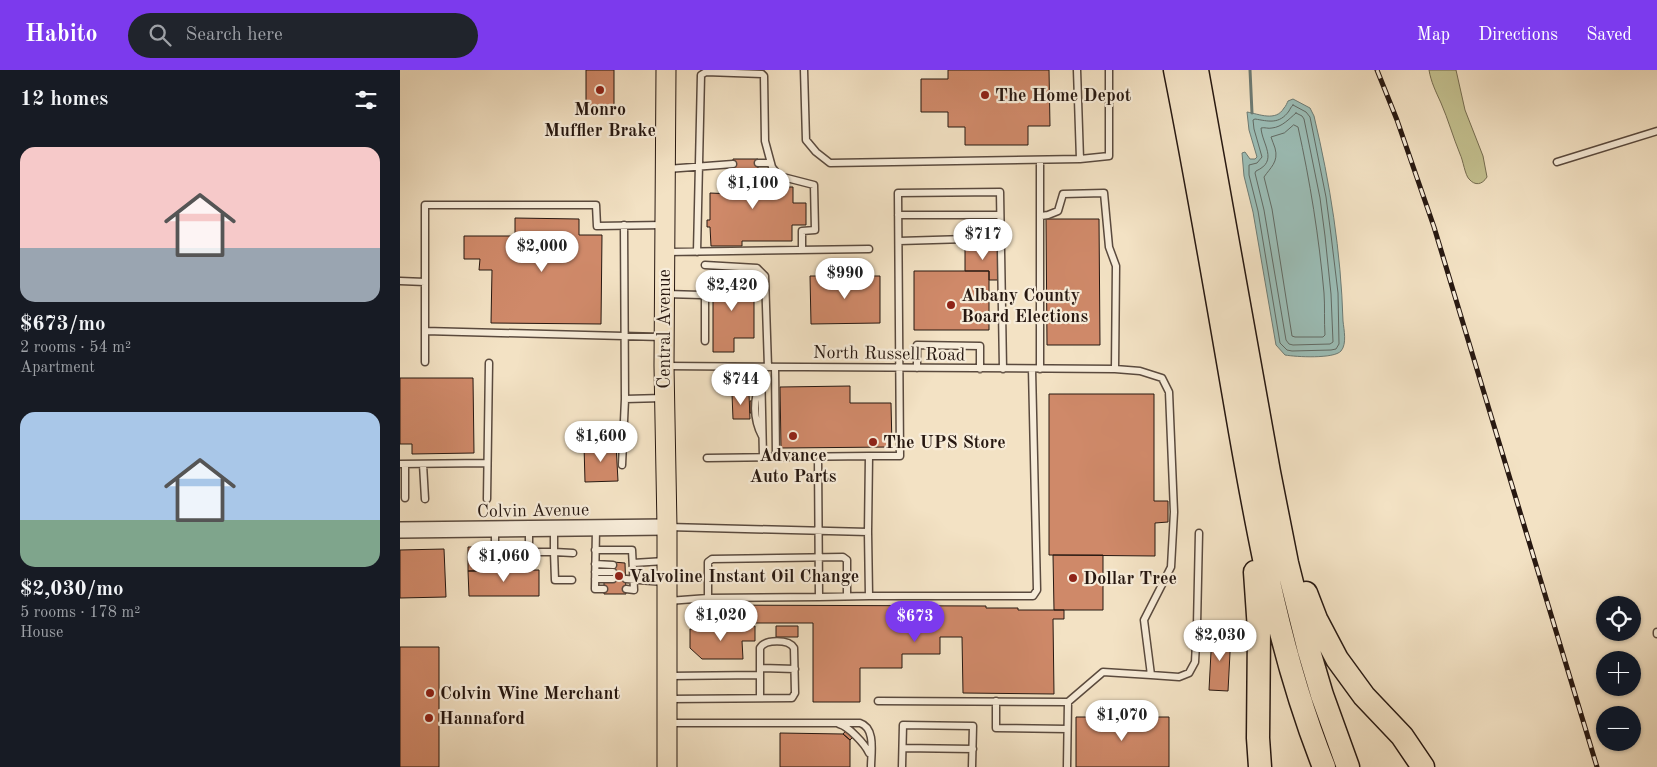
<!DOCTYPE html>
<meta charset="utf-8">
<style>
body{margin:0;font-family:"Old Standard TT",serif;background:#20242c;color:#f1f3f6;height:100vh;display:flex;flex-direction:column;font-size:19px;white-space:nowrap}
*{box-sizing:border-box;margin:0}
p{font-size:16px;color:#9ea1a6}
.icon{flex:none;width:28px;height:28px;fill:none;stroke:currentColor;stroke-width:2;stroke-linecap:round;stroke-linejoin:round}
.map{position:relative;flex:1;overflow:hidden}
.details{display:flex;flex-direction:column;background:#171b24;width:400px}
.details>*{flex:none}
.controls{position:absolute;left:1196px;top:526px;display:grid;gap:10px}
.controls a{display:grid;place-items:center;width:45px;height:45px;border-radius:50%;background:#171b24;box-shadow:0 1px 4px #0004;font-size:25px}
.price{position:absolute;translate:-50% -42px;padding:0 11px;border-radius:18px;background:#fff;color:#222;font-size:16px;line-height:32px;filter:drop-shadow(0 1px 2px #0008)}
.price::after{content:'';position:absolute;left:50%;top:30px;width:15px;height:11px;margin-left:-8px;background:inherit;clip-path:polygon(0 0,100% 0,50% 100%)}
.price.selected{background:#7c3aed;color:#fff}
ul{padding:0;list-style:none}
li{display:grid;align-content:center;gap:10px;height:265px;padding:0 20px}
li span{display:grid;place-items:center;height:155px;border-radius:15px;color:#555}
li>.icon{margin-inline-start:auto}
span .icon{width:90px;height:90px;fill:#fffc;stroke-width:1}
li b{font-size:21px}
h2{display:flex;justify-content:space-between;align-items:center;height:60px;padding:0 20px;font-size:21px}
header{display:flex;align-items:center;gap:30px;box-sizing:border-box;height:70px;padding:0 25px;background:#7c3aed;color:#fff}
header strong{font-size:24px}
nav{display:flex;gap:28px;margin-inline-start:auto;font-size:18px}
.search{width:350px;height:45px;background:#20242c;display:flex;align-items:center;gap:12px;box-sizing:border-box;padding:0 18px;border-radius:28px;color:#9ea1a6;font-size:19px}
main{display:flex;flex:1;min-height:0}
.map>svg:first-child{display:block}
.green{fill:#c3c08f;stroke:#756c50}
.water{fill:#9bbdb6;stroke:#6d7b74}
.lines{fill:none;stroke-linecap:round;stroke-linejoin:round}
.shore{stroke:#616a64;stroke-width:1}
.stream{stroke:#6d7b74;stroke-width:3}
.building{fill:#cf8969;stroke:#271811}
.service-casing{stroke:#5a4a3e;stroke-width:9}
.tertiary-casing{stroke:#5a4a3e;stroke-width:18}
.primary-casing{stroke:#271811;stroke-width:21}
.motorway-casing{stroke:#271811;stroke-width:25}
.service{stroke:#f7ecd9;stroke-width:6}
.tertiary{stroke:#f7ecd9;stroke-width:15}
.primary{stroke:#f3e2c4;stroke-width:19}
.motorway{stroke:#f3e2c4;stroke-width:22}
.rail-casing{stroke:#271811;stroke-width:5}
.rail{stroke:#f7ecd9;stroke-width:3;stroke-dasharray:9;stroke-linecap:butt}
.poi-dot{fill:#8f2418;stroke:#f7ecd9;stroke-width:2}
.labels{text-anchor:middle;stroke-width:4.5;stroke-linejoin:round;paint-order:stroke}
.poi-label{font-size:18px;font-weight:bold;fill:#271811;stroke:#f7ecd9;text-anchor:start}
.street-label{font-size:18px;fill:#271811;stroke:#f7ecd9}
</style>
<header>
<strong>Habito</strong>
<div class="search"><svg class="icon" aria-label="search" viewBox="0 0 24 24"><circle cx="10" cy="10" r="6"/><path d="M15 15l6 6"/></svg>Search here</div>
<nav><a>Map</a><a>Directions</a><a>Saved</a></nav>
</header>
<main>
<section class="details">
<h2>12 homes<svg class="icon" aria-label="filters" viewBox="0 0 24 24"><path d="M4 7h16M4 17h16"/><circle cx="9" cy="7" r="2"/><circle cx="15" cy="17" r="2"/></svg></h2>
<ul>
<li><span style="background:linear-gradient(#f6c9c9 65%,#9aa5b1 0)"><svg class="icon" aria-label="home" viewBox="0 0 24 24"><path d="M3 11l9-7 9 7M6 9v11h12V9"/></svg></span><div><b>$673/mo</b><p>2 rooms · 54 m²</p><p>Apartment</p></div></li>
<li><span style="background:linear-gradient(#a9c7e8 70%,#7fa58c 0)"><svg class="icon" aria-label="home" viewBox="0 0 24 24"><path d="M3 11l9-7 9 7M6 9v11h12V9"/></svg></span><div><b>$2,030/mo</b><p>5 rooms · 178 m²</p><p>House</p></div></li>
</ul>
</section>
<div class="map">
<svg width="1257" height="697" viewBox="0 0 1257 697">
<rect width="100%" height="100%" fill="#f3e2c4"/>
<filter id="stains"><feTurbulence type="fractalNoise" baseFrequency=".004" numOctaves="4"/><feColorMatrix values="0 0 0 0 .2 0 0 0 0 .09 0 0 0 0 .02 0 0 0 .5 -.17"/></filter>
<radialGradient id="worn" r=".72"><stop offset=".6" stop-color="#630" stop-opacity="0"/><stop offset="1" stop-color="#630" stop-opacity=".3"/></radialGradient>
<path class="green" d="M1029,0H1056L1065,40L1083,86L1087,107C1082,115 1075,116 1069,109C1065,105 1063,90 1060,84C1053,67 1048,49 1041,33C1036,22 1031,12 1029,0Z"/>
<path class="water" d="M893,29L910,38L914,46C930,113 941,182 943,251C944,260 947,274 941,281C934,289 896,287 885,285L876,275L853,142L844,106L842,83L845,82L850,89H855L857,87L849,60L847,42C859,44 876,52 884,38C886,36 887,33 888,31Z"/>
<g class="lines">
<path class="shore" d="M893,35L906,42L910,47L926,127L931,165L938,223L939,274L936,279L931,280L892,281L887,280L880,273L858,141L849,105V95L857,93L862,87L854,59L853,50L855,49C868,51 879,55 889,41C890,39 891,37 893,35Z
M896,43L902,46L904,49L920,128L925,166L931,224L933,272L930,274L893,275L889,274L886,270L864,140L855,103L856,101C879,91 862,74 861,58C865,57 868,59 872,58C882,57 889,49 896,43Z
M894,55L898,57C910,111 919,167 924,223C925,236 924,251 925,265L923,267H895L892,266L872,139L864,107C870,98 879,92 875,78C874,74 872,71 871,67L884,63Z"/>
<path class="stream" d="M850,0L852,43"/>
</g>
<path class="building" d="M186,0H214V41H186Z
M548,0H649L650,56H628V75H565V57H548V42H521V9H548Z
M333,89H358V117H393V133H406V155H392V171H342V176H311L310,157H307V150H310V123L334,124Z
M115,148L179,149V165H202L201,254L91,253L92,200H79L80,189H64V166H115Z
M646,149H699L700,275H647Z
M565,177L598,178V210H589V201H565Z
M514,201H589V260H514Z
M410,206H480V253L411,254Z
M313,208H354V268H334V282H313Z
M0,308H73L74,383L12,384V374H0Z
M450,316V333H491L492,377L381,378L380,317Z
M332,324H349L350,349H333Z
M649,324H754V431H768V452L755,453V486L649,485Z
M357,330L358,343H350V331Z
M216,374L218,411L185,412L184,375Z
M68,477H84V501H68Z
M44,479L46,527L0,528V480Z
M653,485H703V540H654Z
M213,492L225,493L226,524H204V512H213Z
M139,500V526H69L68,501Z
M298,535L586,536V538H618V540H664V549H653L654,624L563,623L562,567H540V584H502V598H460V632H413V553H298Z
M327,556H355V571H342L343,589H302L290,578V559L327,560Z
M376,556H398V567H376Z
M812,563L831,564L828,621L809,620Z
M0,577H39V697H0Z
M676,647H769V697H676Z
M450,656L457,663L450,670L443,664Z
M380,663L443,664L450,670V697H380Z"/>
<g class="lines">
<defs>
<path id="service" d="M404,0L406,70L416,82L430,93L680,89L677,0
M680,89L709,86V0
M1157,92L1257,61
M358,93H371
M267,99L333,94
M498,145H600
M641,146L648,145L658,141L663,124L704,123L709,177L716,196L715,299
M499,171L601,168
M266,182L469,179
M297,182L301,5L306,2L362,4L364,6L365,71L372,97L379,106L414,115L415,160L402,161V180
M305,195L357,198L365,206L368,297
M0,211L25,212
M266,224L301,225L305,227V271
M25,261L262,267
M25,292V135H196L197,156L264,155
M265,296L715,299L740,301L762,308L769,322L774,442L771,497L744,550L751,605L703,602L668,632L667,697
M361,297L363,387
M375,297L376,387
M517,298V275L580,276V299
M640,299V90
M361,311C353,329 353,349 362,366
M225,329L263,328
M418,387L419,527L469,526
M307,388L469,386
M0,394L87,393
M5,394V428
M23,394L25,429
M222,395L225,329L224,155
M87,429L89,293
M268,457L468,462L469,526H633L637,520L632,299
M196,458L195,519H204
M129,459V482
M95,460V482H154V458
M468,462L469,386H500L498,123L600,122L603,299
M195,480H232L234,520L226,519
M233,493L265,491
M195,494L213,495
M195,502H213
M195,509H213
M226,509L264,512
M172,510H155L154,482L173,483
M419,527L308,528V492L312,489L443,487L447,490V526
M268,531L308,528
M1257,562V564
M360,598L395,599
M360,605V628
M751,605L779,607L789,603L795,592L797,555L799,463
M268,629L392,628L395,623L394,578C389,569 365,569 360,578V605L269,606
M478,631L668,632
M596,631V658L667,659
M268,653H460C476,658 471,683 471,697
M439,654C448,656 465,674 469,683
M503,678L573,679
M502,697L503,655L573,656L572,697"/>
<path id="tertiary" d="M0,460L267,457"/>
<path id="primary" d="M266,0L264,296L267,457V697"/>
<path id="motorway" d="M775,0C799,120 819,240 840,361C860,475 881,589 924,697
M797,0L869,402L887,493L909,581L922,625L948,697
M855,502L859,560L858,668L860,697
M906,523L916,549L937,589L964,626L1002,666L1023,697"/>
</defs>
<use href="#service" class="service-casing"/>
<use href="#tertiary" class="tertiary-casing"/>
<use href="#primary" class="primary-casing"/>
<use href="#motorway" class="motorway-casing"/>
<use href="#service" class="service"/>
<use href="#tertiary" class="tertiary"/>
<use href="#primary" class="primary"/>
<use href="#motorway" class="motorway"/>
<defs>
<path id="rail" d="M977,0L997,50L1034,157L1197,697"/>
</defs>
<use href="#rail" class="rail-casing"/>
<use href="#rail" class="rail"/>
</g>
<g class="poi-dot">
<circle cx="200" cy="20" r="5"/>
<circle cx="585" cy="25" r="5"/>
<circle cx="551" cy="235" r="5"/>
<circle cx="393" cy="366" r="5"/>
<circle cx="473" cy="372" r="5"/>
<circle cx="219" cy="506" r="5"/>
<circle cx="673" cy="508" r="5"/>
<circle cx="30" cy="623" r="5"/>
<circle cx="29" cy="648" r="5"/>
</g>
<g class="labels">
<g class="poi-label">
<text x="595" y="31">The Home Depot</text>
<text x="200" y="45" text-anchor="middle">Monro<tspan x="200" dy="21">Muffler Brake</tspan></text>
<text x="561" y="231">Albany County<tspan x="561" dy="21">Board Elections</tspan></text>
<text x="483" y="378">The UPS Store</text>
<text x="393" y="391" text-anchor="middle">Advance<tspan x="393" dy="21">Auto Parts</tspan></text>
<text x="229" y="512">Valvoline Instant Oil Change</text>
<text x="683" y="514">Dollar Tree</text>
<text x="40" y="629">Colvin Wine Merchant</text>
<text x="39" y="654">Hannaford</text>
</g>
<g class="street-label">
<text transform="translate(264 259) rotate(-90)" y="6">Central Avenue</text>
<text transform="translate(489 283) rotate(1)" y="6">North Russell Road</text>
<text transform="translate(133 440) rotate(-1)" y="6">Colvin Avenue</text>
</g>
</g>
<rect width="100%" height="100%" filter="url(#stains)"/>
<rect width="100%" height="100%" fill="url(#worn)"/>
</svg>
<div class="controls">
<a><svg class="icon" aria-label="locate" viewBox="0 0 24 24"><circle cx="12" cy="12" r="6"/><path d="M12 2v4M12 18v4M2 12h4M18 12h4"/></svg></a>
<a>+</a>
<a>−</a>
</div>
<b class="price" style="left:353px;top:140px">$1,100</b>
<b class="price" style="left:583px;top:191px">$717</b>
<b class="price" style="left:142px;top:203px">$2,000</b>
<b class="price" style="left:445px;top:230px">$990</b>
<b class="price" style="left:332px;top:242px">$2,420</b>
<b class="price" style="left:341px;top:336px">$744</b>
<b class="price" style="left:201px;top:393px">$1,600</b>
<b class="price" style="left:104px;top:513px">$1,060</b>
<b class="price" style="left:321px;top:572px">$1,020</b>
<b class="price selected" style="left:515px;top:573px">$673</b>
<b class="price" style="left:820px;top:592px">$2,030</b>
<b class="price" style="left:722px;top:672px">$1,070</b>
</div>
</main>
